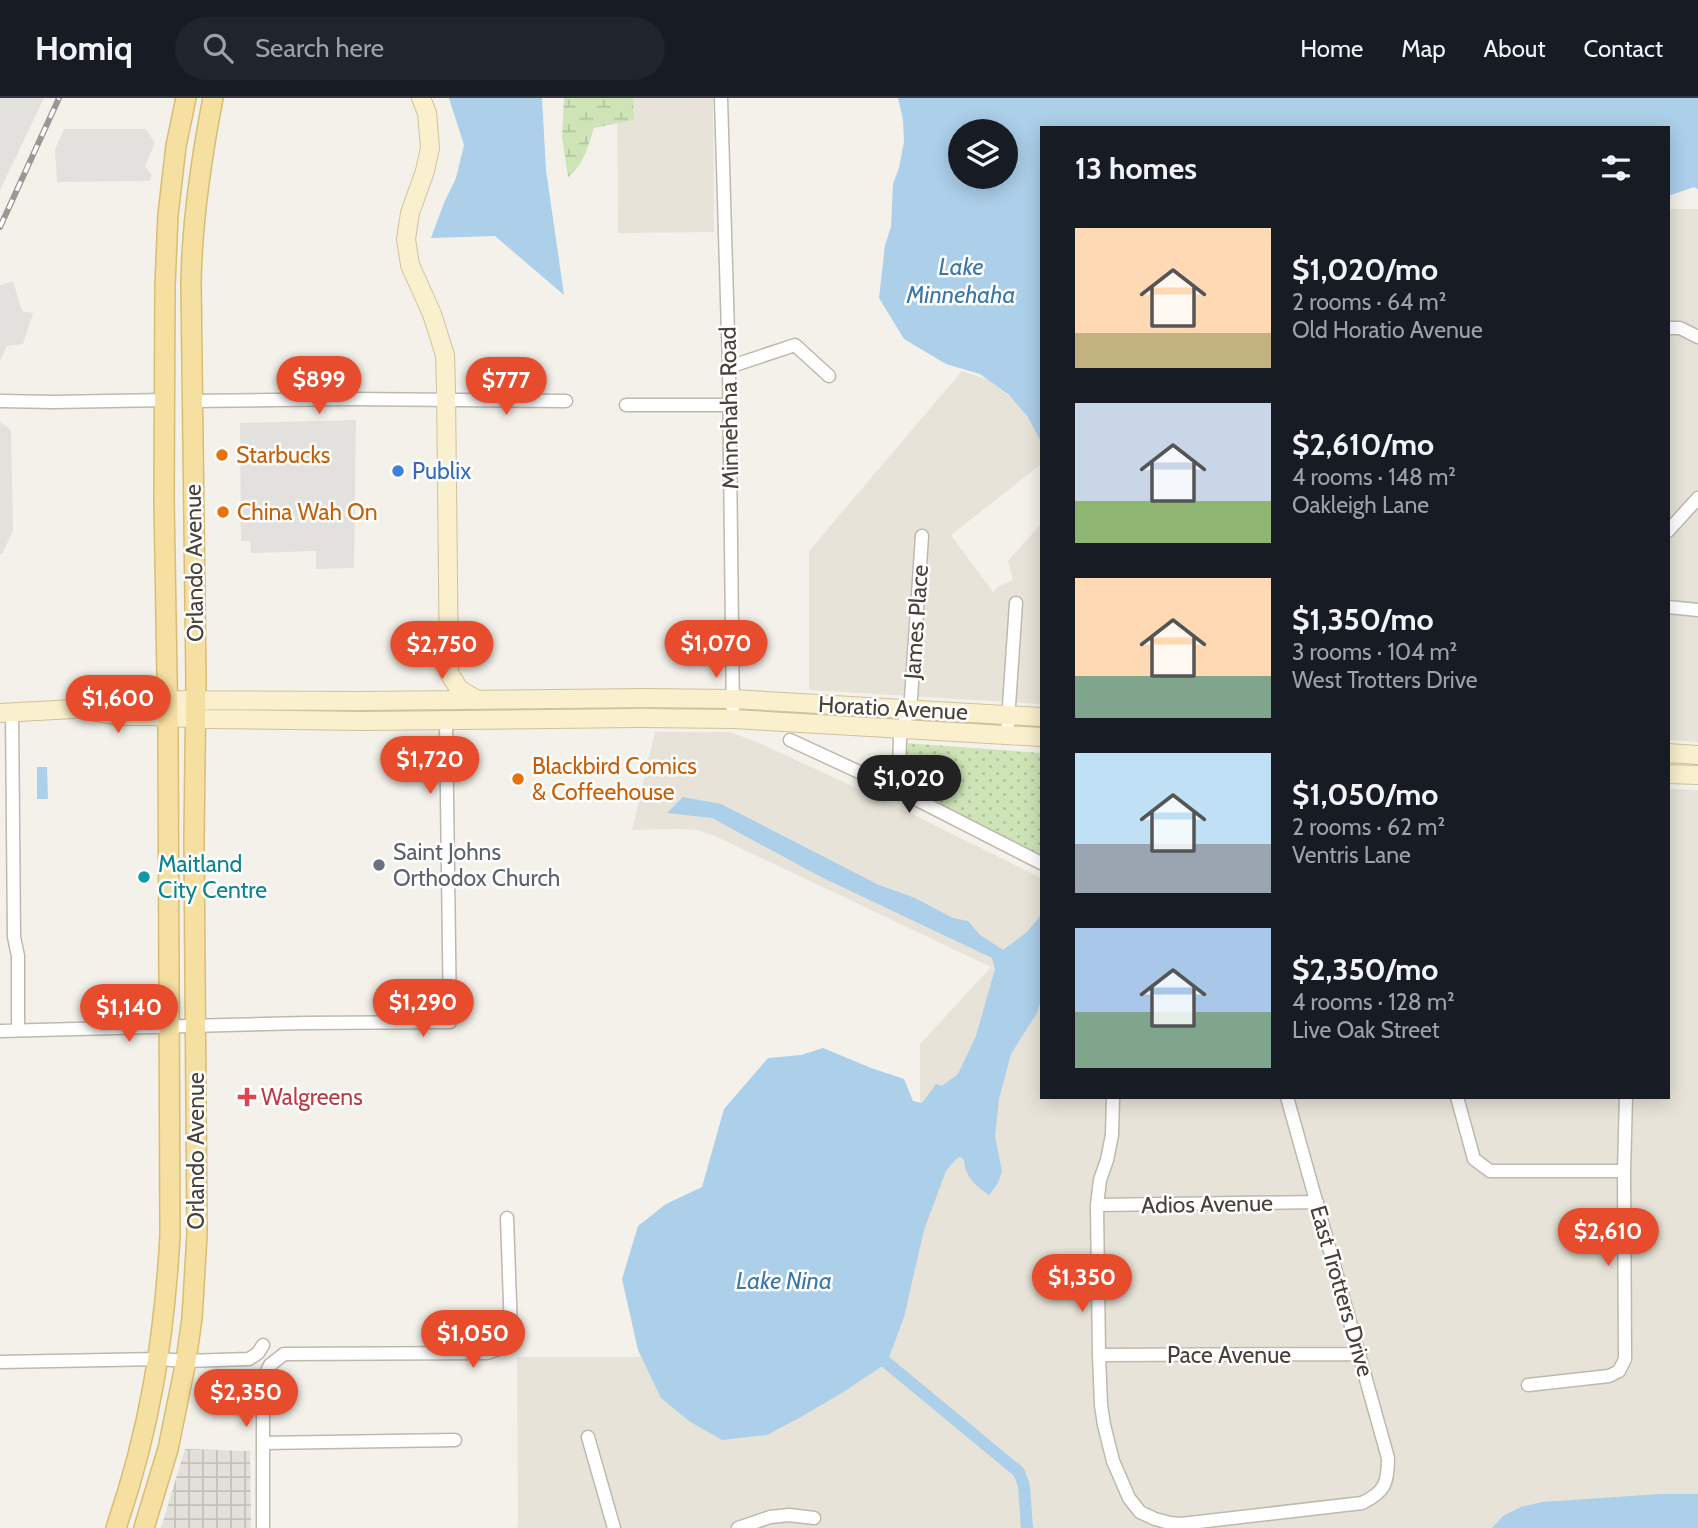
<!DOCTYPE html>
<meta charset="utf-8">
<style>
body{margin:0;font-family:Cabin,sans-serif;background:#20242c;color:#f1f3f6;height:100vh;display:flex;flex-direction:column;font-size:26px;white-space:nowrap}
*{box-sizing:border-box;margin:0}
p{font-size:23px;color:#9ea1a6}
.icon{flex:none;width:38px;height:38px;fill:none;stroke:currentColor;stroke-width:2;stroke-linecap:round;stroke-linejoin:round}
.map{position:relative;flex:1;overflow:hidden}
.details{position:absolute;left:1040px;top:28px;width:630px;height:973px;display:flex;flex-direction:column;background:#171b24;border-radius:0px;box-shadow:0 4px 18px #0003}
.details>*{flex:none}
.controls{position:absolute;left:948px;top:21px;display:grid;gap:14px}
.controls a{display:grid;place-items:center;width:70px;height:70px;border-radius:50%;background:#171b24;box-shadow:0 4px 18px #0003;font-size:35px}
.price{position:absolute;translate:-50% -60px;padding:0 16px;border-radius:24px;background:#e74d2d;color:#fff;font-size:23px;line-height:46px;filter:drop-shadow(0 2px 4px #0008)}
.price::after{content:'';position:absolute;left:50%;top:42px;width:21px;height:16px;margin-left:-10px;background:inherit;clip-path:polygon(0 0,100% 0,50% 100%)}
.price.selected{background:#222;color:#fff}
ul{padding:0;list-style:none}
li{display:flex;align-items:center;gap:21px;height:175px;padding:0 35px}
li span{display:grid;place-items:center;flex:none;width:196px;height:140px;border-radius:0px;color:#555}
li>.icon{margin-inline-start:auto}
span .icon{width:84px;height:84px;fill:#fffc;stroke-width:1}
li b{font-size:30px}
h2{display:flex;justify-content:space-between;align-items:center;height:84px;padding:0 35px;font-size:30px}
header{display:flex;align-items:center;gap:42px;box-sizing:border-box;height:98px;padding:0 35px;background:#171b24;border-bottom:2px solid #363941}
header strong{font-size:33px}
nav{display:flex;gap:38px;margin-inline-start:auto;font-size:24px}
.search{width:490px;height:63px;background:#20242c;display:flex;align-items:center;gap:18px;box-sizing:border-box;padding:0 24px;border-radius:38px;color:#9ea1a6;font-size:26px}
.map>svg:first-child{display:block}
.residential{fill:#e7e3d8}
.industrial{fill:url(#industrial-grid)}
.green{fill:url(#green-dots)}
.wetland{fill:url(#wetland-marsh)}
.parking{fill:#e2e1de}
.water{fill:#accfea;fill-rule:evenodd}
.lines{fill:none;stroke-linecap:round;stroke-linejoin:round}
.canal{stroke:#accfea;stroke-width:12}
.street-casing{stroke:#beb9ad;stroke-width:15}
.secondary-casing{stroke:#cfc39d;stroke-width:20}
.primary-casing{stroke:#d9bd72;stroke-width:22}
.street{stroke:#fff;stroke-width:12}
.secondary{stroke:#faf0cd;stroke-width:18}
.primary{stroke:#f5dfa1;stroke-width:19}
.rail-casing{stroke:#989898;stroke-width:6}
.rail{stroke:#fff;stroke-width:3.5;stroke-dasharray:10;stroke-linecap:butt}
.food-dot{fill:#e8710a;stroke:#fff;stroke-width:2.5}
.shop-dot{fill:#3f7fe0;stroke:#fff;stroke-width:2.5}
.worship-dot{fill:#6b7280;stroke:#fff;stroke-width:2.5}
.culture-dot{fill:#0f9aa8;stroke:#fff;stroke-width:2.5}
.health-dot{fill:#e0444e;stroke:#fff;stroke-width:2.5}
.labels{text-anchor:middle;stroke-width:5;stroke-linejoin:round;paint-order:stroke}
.street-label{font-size:23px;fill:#474139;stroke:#fff}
.food-label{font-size:23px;fill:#c56008;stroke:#fff;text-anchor:start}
.shop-label{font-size:23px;fill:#366cbe;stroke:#fff;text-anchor:start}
.worship-label{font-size:23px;fill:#5b616d;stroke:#fff;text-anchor:start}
.culture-label{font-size:23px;fill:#0d838f;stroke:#fff;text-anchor:start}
.health-label{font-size:23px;fill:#be3a42;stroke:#fff;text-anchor:start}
.water-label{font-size:24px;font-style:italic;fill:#3b78aa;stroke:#fff}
</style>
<header>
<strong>Homiq</strong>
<div class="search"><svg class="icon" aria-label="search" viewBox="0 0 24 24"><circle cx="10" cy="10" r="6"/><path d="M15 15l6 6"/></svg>Search here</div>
<nav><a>Home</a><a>Map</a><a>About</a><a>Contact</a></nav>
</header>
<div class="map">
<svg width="1698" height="1430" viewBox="0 0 1698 1430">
<defs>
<pattern id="industrial-grid" width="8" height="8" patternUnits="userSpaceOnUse" patternTransform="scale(1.75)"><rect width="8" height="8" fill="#e3e0db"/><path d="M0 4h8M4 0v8" fill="none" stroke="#c4c1bd"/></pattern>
<pattern id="green-dots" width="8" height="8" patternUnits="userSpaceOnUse" patternTransform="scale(1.75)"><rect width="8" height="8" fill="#cee4b6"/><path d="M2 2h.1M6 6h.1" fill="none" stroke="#b2c59d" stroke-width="1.8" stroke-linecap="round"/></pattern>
<pattern id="wetland-marsh" width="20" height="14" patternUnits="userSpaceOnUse" patternTransform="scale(1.75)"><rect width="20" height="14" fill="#cee4b6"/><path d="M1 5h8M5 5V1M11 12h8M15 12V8" fill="none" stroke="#b2c59d"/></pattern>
</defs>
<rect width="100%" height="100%" fill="#f3f1ea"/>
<path class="residential" d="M617,0H713L714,134L618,135Z
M1668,111H1698V644L1668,642Z
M962,273L989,282L1016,304L1040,333L1041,339V366L951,437L993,494L999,488L1013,482L1008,463L1041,426V606L809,592V453Z
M655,634H730L757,644L900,710L1041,780V999H1668V691L1698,692V1430H516L518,1428L517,1259H886L920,1099V946L991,869L715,738L697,732L679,731L632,732Z"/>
<path class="industrial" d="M185,1351L250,1353L251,1430H161Z"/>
<path class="green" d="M905,645L1041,655V761L904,690Z"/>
<path class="wetland" d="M564,0H633L634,22L594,30C588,48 584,67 568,79L562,39Z"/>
<path class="parking" d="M0,0H44L0,92Z
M64,31H146L155,45L145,68L152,77L150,83L57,84L55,52Z
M13,183L22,213L33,215L23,246L7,248L0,263V187Z
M356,322L354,470L316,471V453L251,455L250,443H241L240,325Z
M0,324L11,332L13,433L2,456H0Z"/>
<path class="water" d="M449,0H542L546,72L564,197L495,138L431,140L444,105L456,80L464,47Z
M898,0H1698V91L1694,89L1668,98V30H1041V344L1028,319L1009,297L980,276L946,266L904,241L879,200L885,147L891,129L893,86L899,70L904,44L903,22ZM961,33H1006V79H961Z
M37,669H47L48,701H37Z
M683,699L721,706L879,787L915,800L953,820L968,823L980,837L1003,852L1027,834L1041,817V902L1037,915L1011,956L999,1001L995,1038L1002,1073L998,1085L989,1097C976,1088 965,1079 964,1062L960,1059L956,1061L946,1073L924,1132L904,1219L887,1265L842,1295L799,1320L767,1337L722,1342L689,1323L661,1300L638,1252L622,1181L638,1128L666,1106L702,1089L724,1011L768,960L801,957L823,950L871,970L904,981L913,1003L922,1005L936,986L942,988L958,976L976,938L995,871L992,860L821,779L712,720L667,715Z
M1660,1396H1698V1430H1492L1503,1418L1521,1409L1542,1404Z"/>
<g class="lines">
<path class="canal" d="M887,1265L1019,1374L1024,1388L1027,1430"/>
<defs>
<path id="street" d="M721,0L729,269L733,621
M1668,230H1680L1698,239
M729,269L795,247L829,278
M0,303L54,304L165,302
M192,303L352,301L566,303
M626,307H729
M1668,433L1698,400
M1668,509L1698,512
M12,614L14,839L18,858V932
M1007,637L1016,505
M790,642L898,692L1041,765
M898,692L900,641L911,600L922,438
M0,933L306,925L450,924L446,622
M1113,999L1112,1037L1107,1062L1100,1082L1097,1107L1099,1257L1101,1307L1104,1327L1113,1363L1129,1400L1140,1414L1155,1421L1170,1425L1181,1426L1362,1405C1385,1394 1388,1385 1388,1360L1287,999
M1457,999L1474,1061L1490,1073H1624
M1097,1107L1317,1104
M1099,1257L1360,1256
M0,1264L159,1261L186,1263L249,1261L258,1255L263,1247
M1528,1287L1609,1278L1619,1273L1625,1261L1624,1073L1626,999
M588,1339L614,1430
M263,1345L455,1342
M263,1430V1282L270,1267L284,1256L487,1255L504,1249L511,1233L507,1120
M738,1430L770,1419L789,1417L814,1420"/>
<path id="secondary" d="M421,0L427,15L430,50L425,73L410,115L406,141L410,167L432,216L445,257L446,292L449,575L459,591L477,602
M85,612L119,618H153L208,621L363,623L639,620L733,621L1041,639
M0,615L74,611L119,602L360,603L645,600L733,601L1041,619
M1668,655L1698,657
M1668,676L1698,677"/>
<path id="primary" d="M116,1430C150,1331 164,1242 170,1138L168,635L164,402L165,188L168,117L176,48L186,0
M144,1430L168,1351L186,1263L192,1220L197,1137L194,741L196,582L191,185C192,122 201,62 213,0"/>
</defs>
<use href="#street" class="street-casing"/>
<use href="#secondary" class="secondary-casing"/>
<use href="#primary" class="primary-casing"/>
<use href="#street" class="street"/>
<use href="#secondary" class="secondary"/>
<use href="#primary" class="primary"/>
<defs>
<path id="rail" d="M0,129L59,0"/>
</defs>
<use href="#rail" class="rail-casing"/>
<use href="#rail" class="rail"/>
</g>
<g class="food-dot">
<circle cx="222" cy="357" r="7"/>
<circle cx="223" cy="414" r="7"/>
<circle cx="518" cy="681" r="7"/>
</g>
<circle class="shop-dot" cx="398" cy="373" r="7"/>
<circle class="worship-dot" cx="379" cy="767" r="7"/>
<circle class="culture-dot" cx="144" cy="779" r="7"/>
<path class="health-dot" d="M243.5 988.5h7v7h7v7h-7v7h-7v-7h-7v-7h7z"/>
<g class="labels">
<g class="street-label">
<text transform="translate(729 310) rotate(-91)" y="8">Minnehaha Road</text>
<text transform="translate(194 465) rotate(-91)" y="8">Orlando Avenue</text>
<text transform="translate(916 524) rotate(-86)" y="8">James Place</text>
<text transform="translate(893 610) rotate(3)" y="8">Horatio Avenue</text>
<text transform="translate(196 1053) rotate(-90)" y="8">Orlando Avenue</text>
<text transform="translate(1207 1106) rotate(-1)" y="8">Adios Avenue</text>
<text transform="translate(1342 1193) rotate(74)" y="8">East Trotters Drive</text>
<text x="1229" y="1265">Pace Avenue</text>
</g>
<g class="food-label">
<text x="236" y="365">Starbucks</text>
<text x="237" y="422">China Wah On</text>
<text x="532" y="676">Blackbird Comics<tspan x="532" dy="26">&amp; Coffeehouse</tspan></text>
</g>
<g class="shop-label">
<text x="412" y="381">Publix</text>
</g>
<g class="worship-label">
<text x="393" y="762">Saint Johns<tspan x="393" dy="26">Orthodox Church</tspan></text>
</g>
<g class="culture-label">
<text x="158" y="774">Maitland<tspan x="158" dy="26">City Centre</tspan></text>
</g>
<g class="health-label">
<text x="261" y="1007">Walgreens</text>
</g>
<g class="water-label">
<text x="961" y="177">Lake<tspan x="961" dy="28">Minnehaha</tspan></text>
<text x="784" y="1191">Lake Nina</text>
</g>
</g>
</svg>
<div class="controls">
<a><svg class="icon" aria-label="layers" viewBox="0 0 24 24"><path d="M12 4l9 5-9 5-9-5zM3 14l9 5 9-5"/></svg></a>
</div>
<b class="price" style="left:319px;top:318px">$899</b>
<b class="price" style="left:506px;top:319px">$777</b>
<b class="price" style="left:716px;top:582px">$1,070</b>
<b class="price" style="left:442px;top:583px">$2,750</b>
<b class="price" style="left:118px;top:637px">$1,600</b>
<b class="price" style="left:430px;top:698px">$1,720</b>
<b class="price selected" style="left:909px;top:717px">$1,020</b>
<b class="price" style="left:423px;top:941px">$1,290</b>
<b class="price" style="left:129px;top:946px">$1,140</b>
<b class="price" style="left:1608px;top:1170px">$2,610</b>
<b class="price" style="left:1082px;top:1216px">$1,350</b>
<b class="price" style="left:473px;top:1272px">$1,050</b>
<b class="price" style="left:246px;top:1331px">$2,350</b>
<section class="details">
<h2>13 homes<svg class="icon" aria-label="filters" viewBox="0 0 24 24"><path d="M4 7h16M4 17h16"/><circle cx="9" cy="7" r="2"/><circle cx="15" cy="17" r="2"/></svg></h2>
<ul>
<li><span style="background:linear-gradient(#ffd9b3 75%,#c2b280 0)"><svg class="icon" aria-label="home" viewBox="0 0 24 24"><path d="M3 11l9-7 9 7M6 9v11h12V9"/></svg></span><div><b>$1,020/mo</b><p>2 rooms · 64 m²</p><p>Old Horatio Avenue</p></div></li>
<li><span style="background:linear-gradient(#c9d6e8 70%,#8fb573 0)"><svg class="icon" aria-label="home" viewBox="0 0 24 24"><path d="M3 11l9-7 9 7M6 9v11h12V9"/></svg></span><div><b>$2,610/mo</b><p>4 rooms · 148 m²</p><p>Oakleigh Lane</p></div></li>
<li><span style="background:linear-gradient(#ffd9b3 70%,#7fa58c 0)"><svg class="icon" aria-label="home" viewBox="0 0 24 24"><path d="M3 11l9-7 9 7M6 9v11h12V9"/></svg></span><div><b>$1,350/mo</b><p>3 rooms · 104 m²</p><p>West Trotters Drive</p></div></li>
<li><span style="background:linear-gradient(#bfe0f5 65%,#9aa5b1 0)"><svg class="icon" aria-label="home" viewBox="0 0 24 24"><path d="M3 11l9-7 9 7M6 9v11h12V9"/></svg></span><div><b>$1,050/mo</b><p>2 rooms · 62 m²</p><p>Ventris Lane</p></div></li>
<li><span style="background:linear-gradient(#a9c7e8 60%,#7fa58c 0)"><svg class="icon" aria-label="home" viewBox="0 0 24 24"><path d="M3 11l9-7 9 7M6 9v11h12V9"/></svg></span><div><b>$2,350/mo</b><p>4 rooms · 128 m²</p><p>Live Oak Street</p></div></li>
</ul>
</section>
</div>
